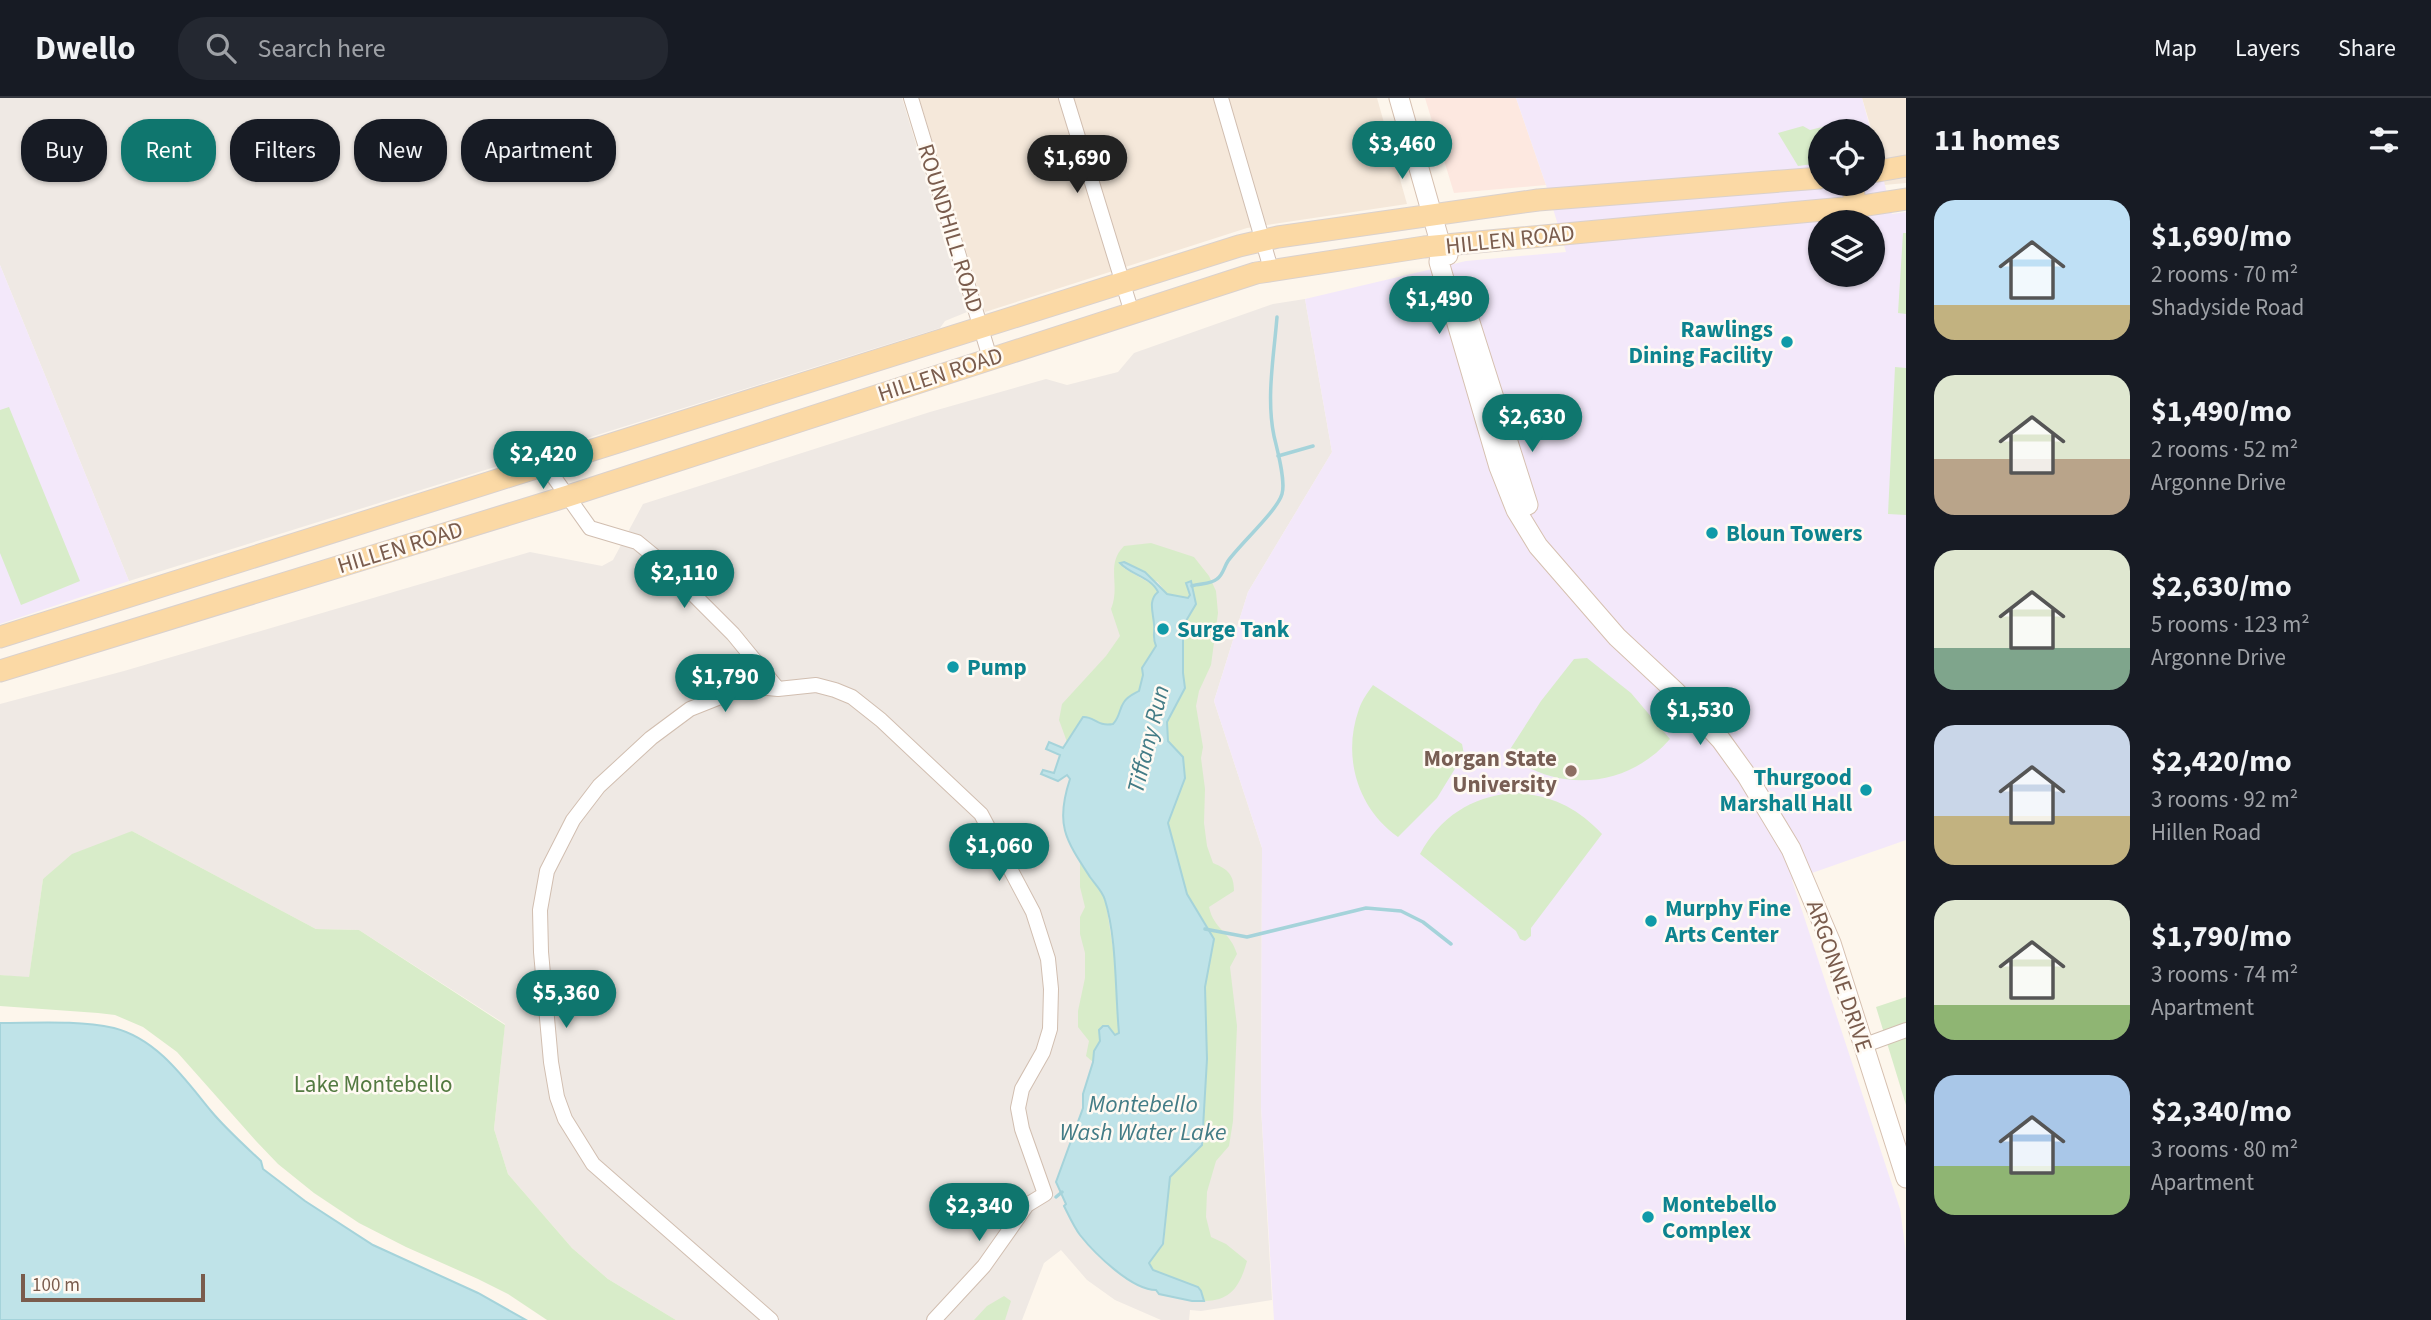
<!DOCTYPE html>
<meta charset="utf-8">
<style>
body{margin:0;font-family:"Source Sans 3",sans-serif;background:#242831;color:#f1f3f6;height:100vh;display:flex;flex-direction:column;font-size:26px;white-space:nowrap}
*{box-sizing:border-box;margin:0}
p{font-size:23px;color:#9ea1a6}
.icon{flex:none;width:38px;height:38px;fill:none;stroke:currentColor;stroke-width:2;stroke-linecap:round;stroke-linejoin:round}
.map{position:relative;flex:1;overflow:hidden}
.side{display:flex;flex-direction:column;background:#171b24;width:525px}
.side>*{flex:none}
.banner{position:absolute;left:21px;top:21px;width:665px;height:63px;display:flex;gap:14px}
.controls{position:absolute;left:1808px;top:21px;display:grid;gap:14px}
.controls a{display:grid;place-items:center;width:77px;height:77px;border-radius:50%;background:#171b24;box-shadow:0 2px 5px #0004;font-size:35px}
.scale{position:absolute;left:21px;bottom:18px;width:184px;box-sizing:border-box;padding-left:7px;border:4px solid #7a5c4d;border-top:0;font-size:19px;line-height:24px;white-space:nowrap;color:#7a5c4d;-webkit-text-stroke:5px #fffaf3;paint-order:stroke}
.price{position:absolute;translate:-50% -60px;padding:0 16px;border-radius:24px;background:#0f766e;color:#fff;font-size:23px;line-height:46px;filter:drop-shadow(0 2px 4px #0008)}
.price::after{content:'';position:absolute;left:50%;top:42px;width:21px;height:16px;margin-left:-10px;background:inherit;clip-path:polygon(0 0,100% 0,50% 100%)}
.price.active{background:#222;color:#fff}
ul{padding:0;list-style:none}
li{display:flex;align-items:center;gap:21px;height:175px;padding:0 28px}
li span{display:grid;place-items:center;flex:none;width:196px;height:140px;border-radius:21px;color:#555}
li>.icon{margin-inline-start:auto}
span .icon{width:84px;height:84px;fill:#fffc;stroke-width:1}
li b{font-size:30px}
h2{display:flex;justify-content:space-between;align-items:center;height:84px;padding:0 28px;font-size:30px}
.chip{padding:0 24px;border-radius:28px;background:#171b24;box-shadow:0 2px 5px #0004;font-size:24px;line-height:63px}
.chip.active{background:#0f766e;color:#fff}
header{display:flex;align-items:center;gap:42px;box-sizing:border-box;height:98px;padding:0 35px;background:#171b24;border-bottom:2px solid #363941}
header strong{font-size:33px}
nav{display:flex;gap:38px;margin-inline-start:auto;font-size:24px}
.search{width:490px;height:63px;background:#242831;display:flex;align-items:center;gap:18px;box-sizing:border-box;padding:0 24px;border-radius:28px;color:#9ea1a6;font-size:26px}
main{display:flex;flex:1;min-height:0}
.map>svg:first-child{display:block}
.residential{fill:#f5e8da}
.commercial{fill:#fde8e0}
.industrial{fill:#efe9e4}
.education{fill:#f3e8fa;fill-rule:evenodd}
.green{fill:#d8ecc9}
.water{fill:#bfe3e8;stroke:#a5d3da;stroke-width:2}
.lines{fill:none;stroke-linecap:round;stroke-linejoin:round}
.stream{stroke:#a5d3da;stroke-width:3.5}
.minor-casing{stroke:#d1beb0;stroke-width:16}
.secondary-casing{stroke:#d6c0b0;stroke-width:21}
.primary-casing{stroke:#dad1cd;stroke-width:23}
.minor{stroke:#fff;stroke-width:14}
.secondary{stroke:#fff;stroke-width:19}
.primary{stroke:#fbd9a5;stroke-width:21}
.culture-dot{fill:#0f9aa8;stroke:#fffaf3;stroke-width:2.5}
.education-dot{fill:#8d6e63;stroke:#fffaf3;stroke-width:2.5}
.labels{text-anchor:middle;stroke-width:5;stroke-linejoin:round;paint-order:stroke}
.street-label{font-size:23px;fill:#7a5c4d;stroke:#fffaf3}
.culture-label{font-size:23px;font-weight:bold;fill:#0d838f;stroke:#fffaf3;text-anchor:start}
.education-label{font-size:23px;font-weight:bold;fill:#785e54;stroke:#fffaf3;text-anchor:end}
.park-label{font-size:23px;fill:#537a41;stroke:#fffaf3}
.water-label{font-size:24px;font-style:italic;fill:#437c86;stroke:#fffaf3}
</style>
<header>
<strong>Dwello</strong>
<div class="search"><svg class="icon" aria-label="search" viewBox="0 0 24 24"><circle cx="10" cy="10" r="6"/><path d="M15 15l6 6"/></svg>Search here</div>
<nav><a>Map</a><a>Layers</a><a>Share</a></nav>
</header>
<main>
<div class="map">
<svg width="1906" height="1222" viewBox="0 0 1906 1222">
<rect width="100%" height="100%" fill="#fdf6ec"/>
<path class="residential" d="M919,0H1377L1407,106L1247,130L985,214Z
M1862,0H1906V85L1884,87L1872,33Z"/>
<path class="commercial" d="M1425,0H1516L1546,87L1454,95Z"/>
<path class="industrial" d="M0,0H902L967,214L945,223L940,230L129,483L0,167Z
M1305,201L1332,354L1248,494L1214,603L1262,750L1261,1009L1272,1202L1201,1213L1190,1212L1189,1222H1161L1115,1202L1087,1182L1061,1152L1044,1165L1022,1222H676L608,1181L572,1150L508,1076L494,1031L505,926L359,832L316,831L132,733L43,781L29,880L0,877V606L124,573L530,454L602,468L613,462L643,406L930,314L1046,281L1067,287L1118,274L1134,255L1273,206Z"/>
<path class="education" d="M1516,0H1862L1871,33H1820V86H1872L1873,38L1892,116L1906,114V742L1792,782L1900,1111L1906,1155V1222H1274L1261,1009L1262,750L1214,603L1248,494L1332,354L1305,201L1466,163L1566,154L1546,87ZM1820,124H1872V177H1820Z
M0,167L129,483L0,526Z"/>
<path class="green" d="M1803,28L1810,32L1826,28L1835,31L1836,33H1820V65L1798,68L1778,35Z
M1903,135H1906V216L1898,215Z
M1895,269L1906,270V417L1888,416Z
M9,309L80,483L21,507L0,455V312Z
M1151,445L1194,459L1209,478L1216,493L1218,515L1211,567L1199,593L1196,608L1203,649L1201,660L1205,691L1204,725L1207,748L1213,765C1228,771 1234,777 1234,793L1209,809C1214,832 1230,833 1237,856L1230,869L1237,928L1233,1023L1229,1048L1216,1063L1207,1094L1206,1119L1211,1139L1226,1146L1247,1163C1240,1188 1231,1203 1204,1203L1198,1189L1152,1172L1149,1165L1164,1146L1170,1079L1202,1047L1207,961L1205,889L1213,841L1187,796L1168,725L1185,680L1183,659L1168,643L1167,624L1185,590L1183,575V528L1196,506L1194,499L1190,498L1186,501L1167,496L1158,484L1122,469L1153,487L1158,494L1153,541L1156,548L1145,564L1139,593L1132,597L1113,626C1099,628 1094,618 1083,619L1067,644L1059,622L1062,606L1106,558L1120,538L1111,511C1121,487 1105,467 1124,448Z
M1587,560L1631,595L1670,641C1628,690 1558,696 1507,656L1541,603L1574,561Z
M1373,587L1462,646L1464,656L1437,700L1398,739C1357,710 1342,658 1359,611C1362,602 1368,594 1373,587Z
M1512,695C1549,696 1577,709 1602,736L1531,830V838L1525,843L1520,841L1516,833L1420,756C1440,719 1471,699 1512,695Z
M132,733L316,831L359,832L505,927L494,1031L508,1076L572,1150L608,1181L676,1222H547L508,1196L478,1181L406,1149L359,1125L314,1095L278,1066L256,1043L177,954L143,929L115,917L98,915L0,908V877L29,879L43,781L72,756Z
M1080,765L1105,799L1114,857L1119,936C1103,943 1094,942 1093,964L1086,958L1089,943L1078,929V913L1085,880V855L1080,836V819L1085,809L1080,789Z
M1906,899V1007L1876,909Z
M1004,1198L1011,1203L1005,1222H974L987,1208Z"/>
<path class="water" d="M1124,464L1145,474L1167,496L1188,500L1190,497L1186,485L1191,483L1196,506L1183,528V575L1185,590L1167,624L1168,643L1183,659L1185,680L1168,725L1187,796L1214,841L1205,889L1207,961L1202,1047L1170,1079L1163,1146L1149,1165L1153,1172L1198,1189L1201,1193L1204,1203H1192L1159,1196L1156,1192C1132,1192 1095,1156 1080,1137C1074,1129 1069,1118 1064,1108L1066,1106L1056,1084L1083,1010V996L1093,964L1094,953L1100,943L1099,932L1103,928H1108L1115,937L1119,935C1115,894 1117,841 1105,802C1103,794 1095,786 1090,779C1065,741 1055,726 1070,681L1067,677L1058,683L1041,676L1043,672L1054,675L1060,657L1046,651L1049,644L1063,650L1083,619C1094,618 1097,629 1113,626C1120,619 1119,611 1124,604C1128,598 1134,596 1139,593L1143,577L1142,570L1156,548C1152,539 1155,535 1154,526C1153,514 1148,502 1158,494C1151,479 1131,477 1120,465Z
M0,925C37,925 77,922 114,930C157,941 184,980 211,1013C226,1031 244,1047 261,1063L263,1071L305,1103L373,1147L478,1195L526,1222H0Z"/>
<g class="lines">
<path class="stream" d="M1278,358L1313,348
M1192,488C1200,485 1210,487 1217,481C1223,477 1224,469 1228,463C1241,445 1277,413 1282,396C1286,383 1277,351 1274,338C1266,300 1274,257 1277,219
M1205,831L1247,839L1366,810L1401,813L1423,824L1451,846
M1056,1099L1062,1094"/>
<defs>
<path id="minor" d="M911,0L990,260
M1066,0L1132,215
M1221,0L1271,171
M546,368L590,430L637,444L659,462L733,536L778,591
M1865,947L1906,932
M771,1222L593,1066L565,1021L557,999L551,964L541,854L540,812L547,773L573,722L599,688L651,640L690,611L748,588L778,591L816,587L835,592L852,599L881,622L981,716L1033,814L1048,861L1051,891L1050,931L1043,954L1022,991L1018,1010L1022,1031L1045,1096L1027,1107L984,1168L934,1222"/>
<path id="secondary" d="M1399,0L1441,148L1448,157
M1441,148L1439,164L1499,369L1516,412L1538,448L1617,539L1676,594L1721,642L1747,678L1791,751L1831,845L1906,1080
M1467,215L1528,407"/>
<path id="primary" d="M1872,74L1906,68
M1853,86L1855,109
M0,539L1239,148L1278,139L1538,102L1820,80
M0,573L568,398L1256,175L1424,149L1855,109L1906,101"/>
</defs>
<use href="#minor" class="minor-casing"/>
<use href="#secondary" class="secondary-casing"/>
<use href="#primary" class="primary-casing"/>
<use href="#minor" class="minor"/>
<use href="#secondary" class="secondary"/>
<use href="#primary" class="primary"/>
</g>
<g class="culture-dot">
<circle cx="1787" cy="244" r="7"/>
<circle cx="1712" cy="435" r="7"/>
<circle cx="1163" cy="531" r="7"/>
<circle cx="953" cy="569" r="7"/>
<circle cx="1866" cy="692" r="7"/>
<circle cx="1651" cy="823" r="7"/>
<circle cx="1648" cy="1119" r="7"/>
</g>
<circle class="education-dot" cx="1571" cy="673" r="7"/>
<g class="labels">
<g class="street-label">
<text transform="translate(951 130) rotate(73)" y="8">ROUNDHILL ROAD</text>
<text transform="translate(1510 141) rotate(-6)" y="8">HILLEN ROAD</text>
<text transform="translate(940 276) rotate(-18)" y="8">HILLEN ROAD</text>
<text transform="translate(400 449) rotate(-17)" y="8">HILLEN ROAD</text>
<text transform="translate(1840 878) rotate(71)" y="8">ARGONNE DRIVE</text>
</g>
<g class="culture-label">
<text x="1773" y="239" text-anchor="end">Rawlings<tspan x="1773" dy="26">Dining Facility</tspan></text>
<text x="1726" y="443">Bloun Towers</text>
<text x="1177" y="539">Surge Tank</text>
<text x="967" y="577">Pump</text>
<text x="1852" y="687" text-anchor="end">Thurgood<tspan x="1852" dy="26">Marshall Hall</tspan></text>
<text x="1665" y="818">Murphy Fine<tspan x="1665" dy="26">Arts Center</tspan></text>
<text x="1662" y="1114">Montebello<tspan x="1662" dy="26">Complex</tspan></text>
</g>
<g class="education-label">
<text x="1557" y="668">Morgan State<tspan x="1557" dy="26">University</tspan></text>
</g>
<g class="park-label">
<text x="373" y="994">Lake Montebello</text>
</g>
<g class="water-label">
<text transform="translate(1148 641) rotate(-76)" y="8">Tiffany Run</text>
<text x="1143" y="1014">Montebello<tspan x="1143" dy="28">Wash Water Lake</tspan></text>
</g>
</g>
</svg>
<div class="controls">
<a><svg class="icon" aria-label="locate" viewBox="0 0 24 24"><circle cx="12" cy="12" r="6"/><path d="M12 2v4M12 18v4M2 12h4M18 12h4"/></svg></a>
<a><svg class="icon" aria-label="layers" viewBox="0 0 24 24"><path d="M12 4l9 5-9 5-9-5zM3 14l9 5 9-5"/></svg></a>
</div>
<div class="scale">100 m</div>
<b class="price" style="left:1402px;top:83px">$3,460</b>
<b class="price active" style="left:1077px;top:97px">$1,690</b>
<b class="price" style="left:1439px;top:238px">$1,490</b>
<b class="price" style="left:1532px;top:356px">$2,630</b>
<b class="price" style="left:543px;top:393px">$2,420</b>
<b class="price" style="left:684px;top:512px">$2,110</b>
<b class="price" style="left:725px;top:616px">$1,790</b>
<b class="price" style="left:1700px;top:649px">$1,530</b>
<b class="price" style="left:999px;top:785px">$1,060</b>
<b class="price" style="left:566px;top:932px">$5,360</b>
<b class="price" style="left:979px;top:1145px">$2,340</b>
<div class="banner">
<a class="chip">Buy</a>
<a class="chip active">Rent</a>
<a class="chip">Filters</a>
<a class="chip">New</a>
<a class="chip">Apartment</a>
</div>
</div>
<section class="side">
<h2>11 homes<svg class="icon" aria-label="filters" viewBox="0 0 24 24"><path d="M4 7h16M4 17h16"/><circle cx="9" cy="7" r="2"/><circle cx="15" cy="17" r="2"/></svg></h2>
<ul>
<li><span style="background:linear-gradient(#bfe0f5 75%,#c2b280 0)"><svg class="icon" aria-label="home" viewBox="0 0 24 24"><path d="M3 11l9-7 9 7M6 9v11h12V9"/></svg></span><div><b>$1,690/mo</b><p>2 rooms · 70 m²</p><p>Shadyside Road</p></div></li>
<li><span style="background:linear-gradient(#dfe7d0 60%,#b9a48a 0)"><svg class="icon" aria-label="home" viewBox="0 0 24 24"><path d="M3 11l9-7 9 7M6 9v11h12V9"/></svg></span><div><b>$1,490/mo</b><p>2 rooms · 52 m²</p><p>Argonne Drive</p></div></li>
<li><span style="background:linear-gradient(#dfe7d0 70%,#7fa58c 0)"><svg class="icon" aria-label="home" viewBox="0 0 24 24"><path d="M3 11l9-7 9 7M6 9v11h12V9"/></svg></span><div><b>$2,630/mo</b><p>5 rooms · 123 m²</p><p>Argonne Drive</p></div></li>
<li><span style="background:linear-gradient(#c9d6e8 65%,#c2b280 0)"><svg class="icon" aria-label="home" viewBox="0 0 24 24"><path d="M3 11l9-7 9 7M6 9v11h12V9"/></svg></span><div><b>$2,420/mo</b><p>3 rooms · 92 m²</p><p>Hillen Road</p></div></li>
<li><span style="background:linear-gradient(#dfe7d0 75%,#8fb573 0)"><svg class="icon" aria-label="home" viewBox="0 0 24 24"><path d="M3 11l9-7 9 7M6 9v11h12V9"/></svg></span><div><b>$1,790/mo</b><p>3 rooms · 74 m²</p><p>Apartment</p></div></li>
<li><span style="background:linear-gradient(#a9c7e8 65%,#8fb573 0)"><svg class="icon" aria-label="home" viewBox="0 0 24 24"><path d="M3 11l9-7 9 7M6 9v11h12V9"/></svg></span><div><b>$2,340/mo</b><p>3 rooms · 80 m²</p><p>Apartment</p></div></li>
</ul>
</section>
</main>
